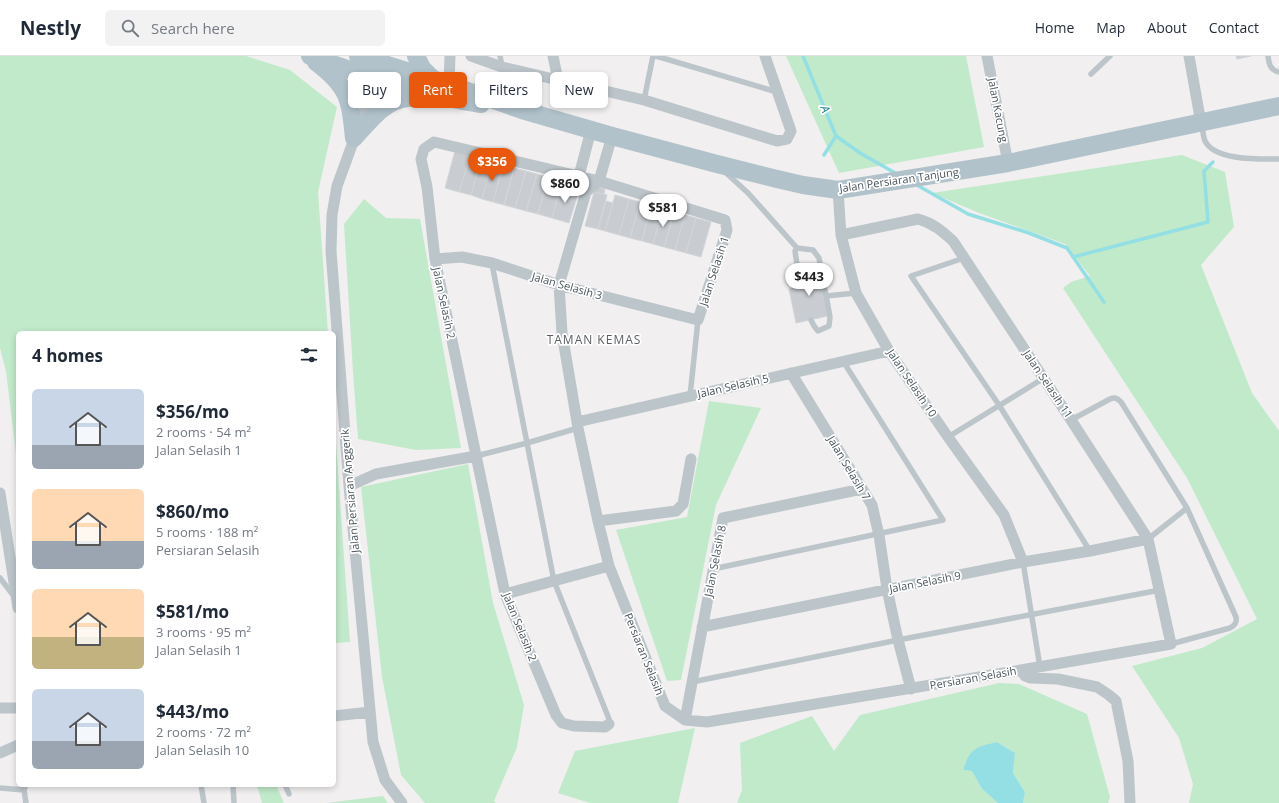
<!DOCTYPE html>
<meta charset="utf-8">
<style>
body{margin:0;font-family:"Open Sans",sans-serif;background:#f2f2f3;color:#1f2937;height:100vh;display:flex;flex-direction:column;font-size:15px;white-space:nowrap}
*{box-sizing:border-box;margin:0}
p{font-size:13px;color:#747a83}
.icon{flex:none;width:22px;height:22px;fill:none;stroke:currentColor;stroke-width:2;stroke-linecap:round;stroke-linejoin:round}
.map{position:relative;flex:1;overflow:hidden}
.sheet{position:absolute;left:16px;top:275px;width:320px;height:456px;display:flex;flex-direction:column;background:#fff;border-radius:6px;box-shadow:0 2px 6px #0003}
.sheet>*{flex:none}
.banner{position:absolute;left:348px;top:16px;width:380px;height:36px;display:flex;gap:8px}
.price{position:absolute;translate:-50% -34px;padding:0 9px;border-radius:14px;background:#fff;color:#222;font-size:13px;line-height:26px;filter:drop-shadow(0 1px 2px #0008)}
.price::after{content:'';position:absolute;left:50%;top:24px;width:12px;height:9px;margin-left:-6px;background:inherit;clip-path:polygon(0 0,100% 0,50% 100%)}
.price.on{background:#ea580c;color:#fff}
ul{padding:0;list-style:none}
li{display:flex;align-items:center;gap:12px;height:100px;padding:0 16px}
li span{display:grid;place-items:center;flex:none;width:112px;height:80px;border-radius:6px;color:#555}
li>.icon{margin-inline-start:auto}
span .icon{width:48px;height:48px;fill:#fffc;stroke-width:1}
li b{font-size:17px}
h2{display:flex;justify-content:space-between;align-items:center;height:48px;padding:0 16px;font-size:17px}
.pill{padding:0 14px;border-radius:6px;background:#fff;box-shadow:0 2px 6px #0003;font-size:14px;line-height:36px}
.pill.on{background:#ea580c;color:#fff}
header{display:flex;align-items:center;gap:24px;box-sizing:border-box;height:56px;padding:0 20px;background:#fff;border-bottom:1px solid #e0e1e3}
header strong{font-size:19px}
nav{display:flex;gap:22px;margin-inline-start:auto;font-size:14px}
.search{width:280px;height:36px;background:#f2f2f3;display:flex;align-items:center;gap:10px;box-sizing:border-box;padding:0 14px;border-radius:6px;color:#747a83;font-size:15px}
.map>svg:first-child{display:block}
.green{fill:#c1eacb}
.water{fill:#93dfe3}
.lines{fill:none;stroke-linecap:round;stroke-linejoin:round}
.stream{stroke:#93dfe3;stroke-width:3.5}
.building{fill:#c9cdd1;stroke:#d3d6d9}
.service{stroke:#bcc5ca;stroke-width:5.5}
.minor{stroke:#bcc5ca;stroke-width:11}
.primary{stroke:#b1c2cb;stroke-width:18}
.labels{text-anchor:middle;stroke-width:3.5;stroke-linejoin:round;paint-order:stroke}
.street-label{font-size:11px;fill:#49545a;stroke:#fff}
.water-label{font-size:12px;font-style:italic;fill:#1a8085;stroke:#fff}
.neighbourhood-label{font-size:12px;letter-spacing:1px;fill:#5c6063;stroke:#fff}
</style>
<header>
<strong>Nestly</strong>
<div class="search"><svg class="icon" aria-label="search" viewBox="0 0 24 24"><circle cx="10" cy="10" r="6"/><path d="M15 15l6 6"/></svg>Search here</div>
<nav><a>Home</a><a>Map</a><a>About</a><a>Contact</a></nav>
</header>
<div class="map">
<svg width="1279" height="747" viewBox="0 0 1279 747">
<rect width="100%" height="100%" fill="#f1efef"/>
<path class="green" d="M0,0H246L290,14L337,51L318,136L328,277H18V415L6,315L0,292Z
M786,0H966L984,91L839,117Z
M1182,99L1225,116L1234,171L1201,209L1252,337L1279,375V747H1189L1193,728L1179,682L1132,610L1202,592L1257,563L1187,422L1063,232L1071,226L1090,220L1065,188L979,157L932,137Z
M364,143L386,162L420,163L461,392L416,394L358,383L353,316L344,168Z
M709,345L761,352L716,449L681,624L667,625L616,474L687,461Z
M334,359L350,586L334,587Z
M468,408L493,547L524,649L517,691L494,745L496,747H425L401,719L382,621L361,431Z
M999,627L1019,628L1087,658L1110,741L1108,747H1023L1025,736L1013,717L1015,697L997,686C977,691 970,693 963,714L972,715L982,733L998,747H737L742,734L740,687L812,660L834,695L860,659Z
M695,672L678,747H590L558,737L575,695Z
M257,729H276L284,747H262Z
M383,740L388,747H326Z"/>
<path class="water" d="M997,686L1015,697L1013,717L1025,736L1023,747H998L982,733L972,715L963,714C970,692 976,691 997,686Z"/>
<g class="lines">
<path class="stream" d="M803,0L836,80L860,97L897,118
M824,99L836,80
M915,128L968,158L1029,177L1067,192L1104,246
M1073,201L1208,166L1204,115L1213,106"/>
</g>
<path class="building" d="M1236,0H1251L1237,3Z
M455,95L470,100L459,136L445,132Z
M470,100L481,103L471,139L459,136Z
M481,103L492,106L482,143L471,139Z
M492,106L503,109L493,146L482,143Z
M503,109L514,112L504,149L493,146Z
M514,112L526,115L515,152L504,149Z
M526,115L537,118L526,155L515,152Z
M537,118L548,121L538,158L526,155Z
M548,121L562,125L552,162L538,158Z
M561,129L579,134L569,167L552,162Z
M596,130L605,133L604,138L594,136Z
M594,136L607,139L598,173L585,170Z
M615,139L629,143L619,179L605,175Z
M629,143L640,146L630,182L619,179Z
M606,145L613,147L605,175L598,173Z
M640,146L651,149L642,185L630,182Z
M651,149L663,152L653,188L642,185Z
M663,152L674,156L664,191L653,188Z
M674,156L685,159L675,194L664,191Z
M685,159L696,162L686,197L675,194Z
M696,162L711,166L701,201L686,197Z
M817,209L828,260L796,267L789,233L805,228L802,212Z"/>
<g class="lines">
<path class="service" d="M500,0L502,10
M656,0L777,36
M1268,0C1269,8 1270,14 1279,16
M1091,18L1110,0
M644,44L653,0
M1202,69C1203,74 1203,81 1205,85C1215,105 1260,103 1279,103
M724,115L748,137L797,192L795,195L800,229
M797,192L813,194L819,202L830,261L829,270L818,275L814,270L811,264
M964,202L911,220L999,349L1090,495
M492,208L554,525L609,663V668
M826,240L856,237
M690,340L698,264
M1071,364L1110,343C1115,341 1117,342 1121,346L1187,452L1236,561C1237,567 1235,569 1230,572L1171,588
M948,381L1044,322
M476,400L527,387L578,372
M1148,483L1187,452
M1023,506L1040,611
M713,513L943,464L843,305
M0,522L13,539
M692,626L898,584L1160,534
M26,729L24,734L26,747
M201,729L204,747
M233,729L234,747
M285,729L289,738
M0,732L24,734"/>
<path class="minor" d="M471,0L502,11L644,44L777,85L787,83L791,75L765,0
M553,0L558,24
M987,0L1008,107
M1189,0L1201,67
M382,25L367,48L337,130L332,159L331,195L349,430L373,686L385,724L402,747
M449,29L450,0
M612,80L599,125L586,136L559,229L562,277L578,372L598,465L609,510L665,650L685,664L707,666L1021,614L1171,588L1148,483L1071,364L953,185C942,175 933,167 918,163L841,179
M582,127L579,120L591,74
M838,134L841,179L856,237L889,295L948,381L1004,459L1023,506
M435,203L462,201L492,207L559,229L698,264L727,174L725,164L599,125L434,86L424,93L421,103L427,131L435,203L505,538L556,659L562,667L574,670L605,671L609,668
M791,317L872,449L879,479L887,533L898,584L911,633
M577,366L889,295
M349,430L376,418L476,400
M0,437L18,552
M598,465L676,455L683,448L691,403
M505,538L609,510
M702,571L1023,506L1090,495L1148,483
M1021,614L1025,620L1030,622L1058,623L1097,631L1109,639L1116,645L1128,705L1130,747
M0,652H18
M334,660L370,656
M685,664L723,462L862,433
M0,697L18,689"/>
<path class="primary" d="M310,0C366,20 423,40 481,48
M358,0L433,23L522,54L612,80L717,108L777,123L803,129L838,134L1008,107L1279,50
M416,0L422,12L433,23
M316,6C349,31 350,43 354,82
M354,82C369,66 384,44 408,42C414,41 420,43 426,43"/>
</g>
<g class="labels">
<g class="street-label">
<text transform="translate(998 54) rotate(79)" y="4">Jalan Kacung</text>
<text transform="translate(899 124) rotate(-8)" y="4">Jalan Persiaran Tanjung</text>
<text transform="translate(714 215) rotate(-72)" y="4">Jalan Selasih 1</text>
<text transform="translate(567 230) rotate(16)" y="4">Jalan Selasih 3</text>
<text transform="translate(444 247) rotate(78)" y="4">Jalan Selasih 2</text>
<text transform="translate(912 327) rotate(56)" y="4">Jalan Selasih 10</text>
<text transform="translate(1048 328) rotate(56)" y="4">Jalan Selasih 11</text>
<text transform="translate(733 330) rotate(-13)" y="4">Jalan Selasih 5</text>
<text transform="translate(849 412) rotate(59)" y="4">Jalan Selasih 7</text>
<text transform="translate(350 435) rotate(-95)" y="4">Jalan Persiaran Anggerik</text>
<text transform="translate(715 505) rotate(-79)" y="4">Jalan Selasih 8</text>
<text transform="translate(925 526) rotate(-11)" y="4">Jalan Selasih 9</text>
<text transform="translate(520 571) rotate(68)" y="4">Jalan Selasih 2</text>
<text transform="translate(644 598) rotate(68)" y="4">Persiaran Selasih</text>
<text transform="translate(973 622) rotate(-10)" y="4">Persiaran Selasih</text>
</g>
<g class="water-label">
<text transform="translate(825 53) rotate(67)" y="4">A</text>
</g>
<g class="neighbourhood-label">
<text x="594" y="288">TAMAN KEMAS</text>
</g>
</g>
</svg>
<b class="price on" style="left:492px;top:126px">$356</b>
<b class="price" style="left:565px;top:148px">$860</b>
<b class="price" style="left:663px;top:172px">$581</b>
<b class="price" style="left:809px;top:241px">$443</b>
<div class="banner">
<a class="pill">Buy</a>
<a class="pill on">Rent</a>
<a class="pill">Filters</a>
<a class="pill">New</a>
</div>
<section class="sheet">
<h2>4 homes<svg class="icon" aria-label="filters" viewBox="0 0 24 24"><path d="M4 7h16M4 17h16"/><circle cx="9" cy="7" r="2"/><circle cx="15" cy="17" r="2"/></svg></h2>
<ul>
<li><span style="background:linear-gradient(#c9d6e8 70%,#9aa5b1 0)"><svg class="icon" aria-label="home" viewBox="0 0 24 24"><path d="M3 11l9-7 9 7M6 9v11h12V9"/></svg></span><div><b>$356/mo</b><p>2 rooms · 54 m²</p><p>Jalan Selasih 1</p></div></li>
<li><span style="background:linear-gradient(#ffd9b3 65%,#9aa5b1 0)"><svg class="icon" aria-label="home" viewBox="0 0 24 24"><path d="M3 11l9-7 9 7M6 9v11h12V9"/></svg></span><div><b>$860/mo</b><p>5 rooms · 188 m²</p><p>Persiaran Selasih</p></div></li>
<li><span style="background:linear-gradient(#ffd9b3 60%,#c2b280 0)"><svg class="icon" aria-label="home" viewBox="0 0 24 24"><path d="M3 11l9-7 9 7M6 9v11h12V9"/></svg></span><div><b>$581/mo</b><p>3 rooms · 95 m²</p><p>Jalan Selasih 1</p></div></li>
<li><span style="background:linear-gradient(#c9d6e8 65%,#9aa5b1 0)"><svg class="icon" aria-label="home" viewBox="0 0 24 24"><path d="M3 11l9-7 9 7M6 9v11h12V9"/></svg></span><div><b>$443/mo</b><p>2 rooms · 72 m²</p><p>Jalan Selasih 10</p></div></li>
</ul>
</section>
</div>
